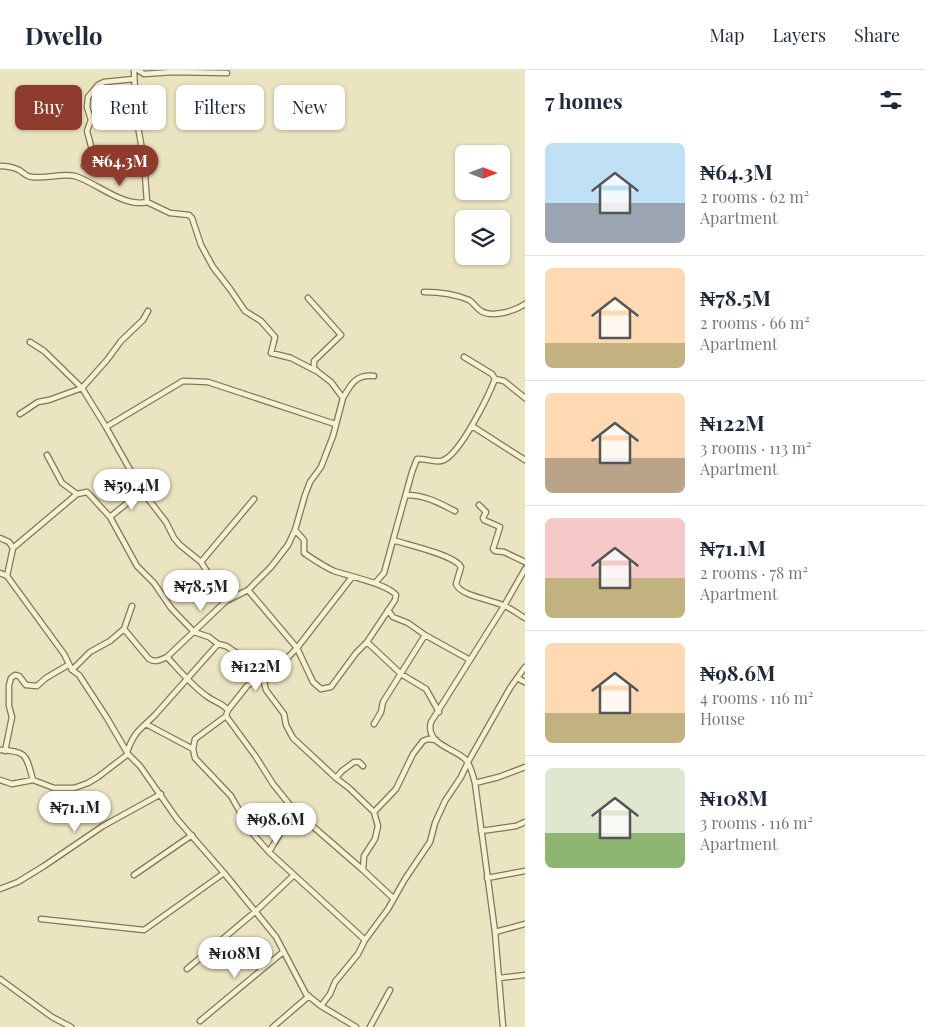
<!DOCTYPE html>
<meta charset="utf-8">
<style>
body{margin:0;font-family:"Playfair Display",serif;background:#f6f6f7;color:#1f2937;height:100vh;display:flex;flex-direction:column;font-size:19px;white-space:nowrap}
*{box-sizing:border-box;margin:0}
p{font-size:16px;color:#747a83}
.icon{flex:none;width:28px;height:28px;fill:none;stroke:currentColor;stroke-width:2;stroke-linecap:round;stroke-linejoin:round}
.map{position:relative;flex:1;overflow:hidden}
.sheet{display:flex;flex-direction:column;background:#fff;width:400px}
.sheet>*{flex:none}
.guide{position:absolute;left:15px;top:15px;width:435px;height:45px;display:flex;gap:10px}
.needle{width:32px;rotate:90deg}
.tools{position:absolute;left:455px;top:75px;display:grid;gap:10px}
.tools a{display:grid;place-items:center;width:55px;height:55px;border-radius:8px;background:#fff;box-shadow:0 1px 4px #0004;font-size:25px}
.price{position:absolute;translate:-50% -42px;padding:0 11px;border-radius:18px;background:#fff;color:#222;font-size:16px;line-height:32px;filter:drop-shadow(0 1px 2px #0008)}
.price::after{content:'';position:absolute;left:50%;top:30px;width:15px;height:11px;margin-left:-8px;background:inherit;clip-path:polygon(0 0,100% 0,50% 100%)}
.price.active{background:#8e3b2e;color:#fff}
ul{padding:0;list-style:none}
li{display:flex;align-items:center;gap:15px;height:125px;padding:0 20px}
li+li{border-top:1px solid #e0e1e3}
li span{display:grid;place-items:center;flex:none;width:140px;height:100px;border-radius:8px;color:#555}
li>.icon{margin-inline-start:auto}
span .icon{width:60px;height:60px;fill:#fffc;stroke-width:1}
li b{font-size:21px}
h2{display:flex;justify-content:space-between;align-items:center;height:60px;padding:0 20px;font-size:21px}
.tag{padding:0 18px;border-radius:8px;background:#fff;box-shadow:0 1px 4px #0004;font-size:18px;line-height:45px}
.tag.active{background:#8e3b2e;color:#fff}
header{display:flex;align-items:center;gap:30px;box-sizing:border-box;height:70px;padding:0 25px;background:#fff;border-bottom:1px solid #e0e1e3}
header strong{font-size:24px}
nav{display:flex;gap:28px;margin-inline-start:auto;font-size:18px}
main{display:flex;flex:1;min-height:0}
.map>svg:first-child{display:block}
.lines{fill:none;stroke-linecap:round;stroke-linejoin:round}
.minor-casing{stroke:#83765a;stroke-width:7}
.minor{stroke:#f6f1d3;stroke-width:4.5}
</style>
<header>
<strong>Dwello</strong>
<nav><a>Map</a><a>Layers</a><a>Share</a></nav>
</header>
<main>
<div class="map">
<svg width="525" height="957" viewBox="0 0 525 957">
<rect width="100%" height="100%" fill="#ebe4c1"/>
<g class="lines">
<defs>
<path id="minor" d="M134,0L136,45L144,91L147,132L170,143L189,145L192,148L201,175L213,197L230,219L245,241L261,251L275,267L271,283L291,288L318,302L331,312L343,328L333,366L321,397L310,412L305,425L295,460L288,475L271,497L248,520L226,531
M138,0L144,4L173,2L227,3
M0,96C7,96 13,97 19,100C24,103 27,107 32,107C47,109 61,103 75,106C95,112 124,138 147,132
M84,96L93,91L94,87L87,61L91,50L87,37L88,27L98,15L104,12L134,9
M424,222C440,222 455,224 469,230C474,233 476,238 481,241C492,248 515,241 525,234
M308,228L341,265L314,291V298L317,301
M148,241L143,250L121,271L107,290L82,318L106,357L142,421L166,452L174,468L180,475L201,492L254,429
M495,309L504,311L525,328
M343,328C351,314 356,304 374,306
M20,344L38,332L49,330L82,318L44,281L30,272
M472,356L525,390
M106,357L183,311L208,312L335,354
M77,424L87,422L110,447L137,496L154,513L171,538L194,562L209,567L218,574L155,645C140,660 135,660 127,682
M406,425C425,425 439,433 455,441
M479,435L486,442L483,448L484,450L500,457L493,479L495,481L504,482L525,492
M110,447L142,421
M295,460L304,470V483C313,489 323,496 334,501C349,506 387,514 396,525L395,530L367,572
M0,468L9,472L13,478L7,506L64,584L72,600L90,582L110,571L124,559L132,536
M393,470L412,402L417,389C426,388 436,394 444,390C461,382 488,327 495,309L492,304L464,287
M13,478L77,424L62,413L47,385
M0,503L7,506
M352,507L297,578L313,612L321,619L331,617L356,583L367,572L401,604L426,619L439,642
M375,513L384,503L393,470C408,475 455,485 461,497L456,514C460,526 493,530 505,536C512,539 518,544 525,548
M248,520L297,578L264,612
M124,559L149,589C156,593 160,590 167,587L226,531L201,492
M425,565L470,590
M218,574L226,576L237,583L253,602L264,612L266,620L284,644L286,655L293,668L336,708L349,718L374,742L378,756L375,769L364,786L363,800
M167,587C180,601 192,616 208,627C215,632 222,633 228,640L226,646L256,687L273,714L294,740L363,800L393,828
M72,600L79,605L107,648L128,684L140,696L177,749L224,803L276,867L306,924L321,936L356,957
M517,608L525,612
M228,640L247,616L259,607
M226,646L195,669L193,679L195,688L231,726L252,763L269,782L365,870
M146,654L193,679
M374,654L381,642L383,632L425,565L408,553L393,547L388,540
M0,680C28,681 26,686 33,710
M5,681L12,647L9,636V615L11,608L15,605L19,606L26,615L37,616L46,608L68,595
M336,708L342,701L354,692H359L363,696
M0,710L12,714L33,710L54,718H74L88,713L98,707L128,684
M475,713L499,707L525,697
M374,742L396,719L413,684L423,671L428,669L436,670
M481,761L516,756L525,752
M269,782L294,740
M134,805L192,765
M487,808L525,801
M0,819L18,812L44,796L103,756L161,724
M41,849L144,860L224,803
M495,862L525,854
M187,899L256,841L294,805
M499,908L525,905
M0,909L52,947L71,957
M321,936L330,924L335,912L358,884L365,870L388,839L405,809L430,772L435,753L445,731L461,707L468,692L510,618L525,597
M200,951L283,882
M273,957L309,926
M370,957L390,920
M503,957L495,862L475,713C473,706 471,696 466,690C455,678 425,675 431,652L504,536L525,499"/>
</defs>
<use href="#minor" class="minor-casing"/>
<use href="#minor" class="minor"/>
</g>
</svg>
<div class="tools">
<a><svg class="needle" viewBox="-14 -14 28 28"><path d="M0-13l5 13h-10z" fill="#e53935"/><path d="M0 13l5-13h-10z" fill="#747a83"/></svg></a>
<a><svg class="icon" aria-label="layers" viewBox="0 0 24 24"><path d="M12 4l9 5-9 5-9-5zM3 14l9 5 9-5"/></svg></a>
</div>
<b class="price active" style="left:120px;top:117px">₦64.3M</b>
<b class="price" style="left:132px;top:441px">₦59.4M</b>
<b class="price" style="left:201px;top:542px">₦78.5M</b>
<b class="price" style="left:256px;top:622px">₦122M</b>
<b class="price" style="left:75px;top:763px">₦71.1M</b>
<b class="price" style="left:276px;top:775px">₦98.6M</b>
<b class="price" style="left:235px;top:909px">₦108M</b>
<div class="guide">
<a class="tag active">Buy</a>
<a class="tag">Rent</a>
<a class="tag">Filters</a>
<a class="tag">New</a>
</div>
</div>
<section class="sheet">
<h2>7 homes<svg class="icon" aria-label="filters" viewBox="0 0 24 24"><path d="M4 7h16M4 17h16"/><circle cx="9" cy="7" r="2"/><circle cx="15" cy="17" r="2"/></svg></h2>
<ul>
<li><span style="background:linear-gradient(#bfe0f5 60%,#9aa5b1 0)"><svg class="icon" aria-label="home" viewBox="0 0 24 24"><path d="M3 11l9-7 9 7M6 9v11h12V9"/></svg></span><div><b>₦64.3M</b><p>2 rooms · 62 m²</p><p>Apartment</p></div></li>
<li><span style="background:linear-gradient(#ffd9b3 75%,#c2b280 0)"><svg class="icon" aria-label="home" viewBox="0 0 24 24"><path d="M3 11l9-7 9 7M6 9v11h12V9"/></svg></span><div><b>₦78.5M</b><p>2 rooms · 66 m²</p><p>Apartment</p></div></li>
<li><span style="background:linear-gradient(#ffd9b3 65%,#b9a48a 0)"><svg class="icon" aria-label="home" viewBox="0 0 24 24"><path d="M3 11l9-7 9 7M6 9v11h12V9"/></svg></span><div><b>₦122M</b><p>3 rooms · 113 m²</p><p>Apartment</p></div></li>
<li><span style="background:linear-gradient(#f6c9c9 60%,#c2b280 0)"><svg class="icon" aria-label="home" viewBox="0 0 24 24"><path d="M3 11l9-7 9 7M6 9v11h12V9"/></svg></span><div><b>₦71.1M</b><p>2 rooms · 78 m²</p><p>Apartment</p></div></li>
<li><span style="background:linear-gradient(#ffd9b3 70%,#c2b280 0)"><svg class="icon" aria-label="home" viewBox="0 0 24 24"><path d="M3 11l9-7 9 7M6 9v11h12V9"/></svg></span><div><b>₦98.6M</b><p>4 rooms · 116 m²</p><p>House</p></div></li>
<li><span style="background:linear-gradient(#dfe7d0 65%,#8fb573 0)"><svg class="icon" aria-label="home" viewBox="0 0 24 24"><path d="M3 11l9-7 9 7M6 9v11h12V9"/></svg></span><div><b>₦108M</b><p>3 rooms · 116 m²</p><p>Apartment</p></div></li>
</ul>
</section>
</main>
